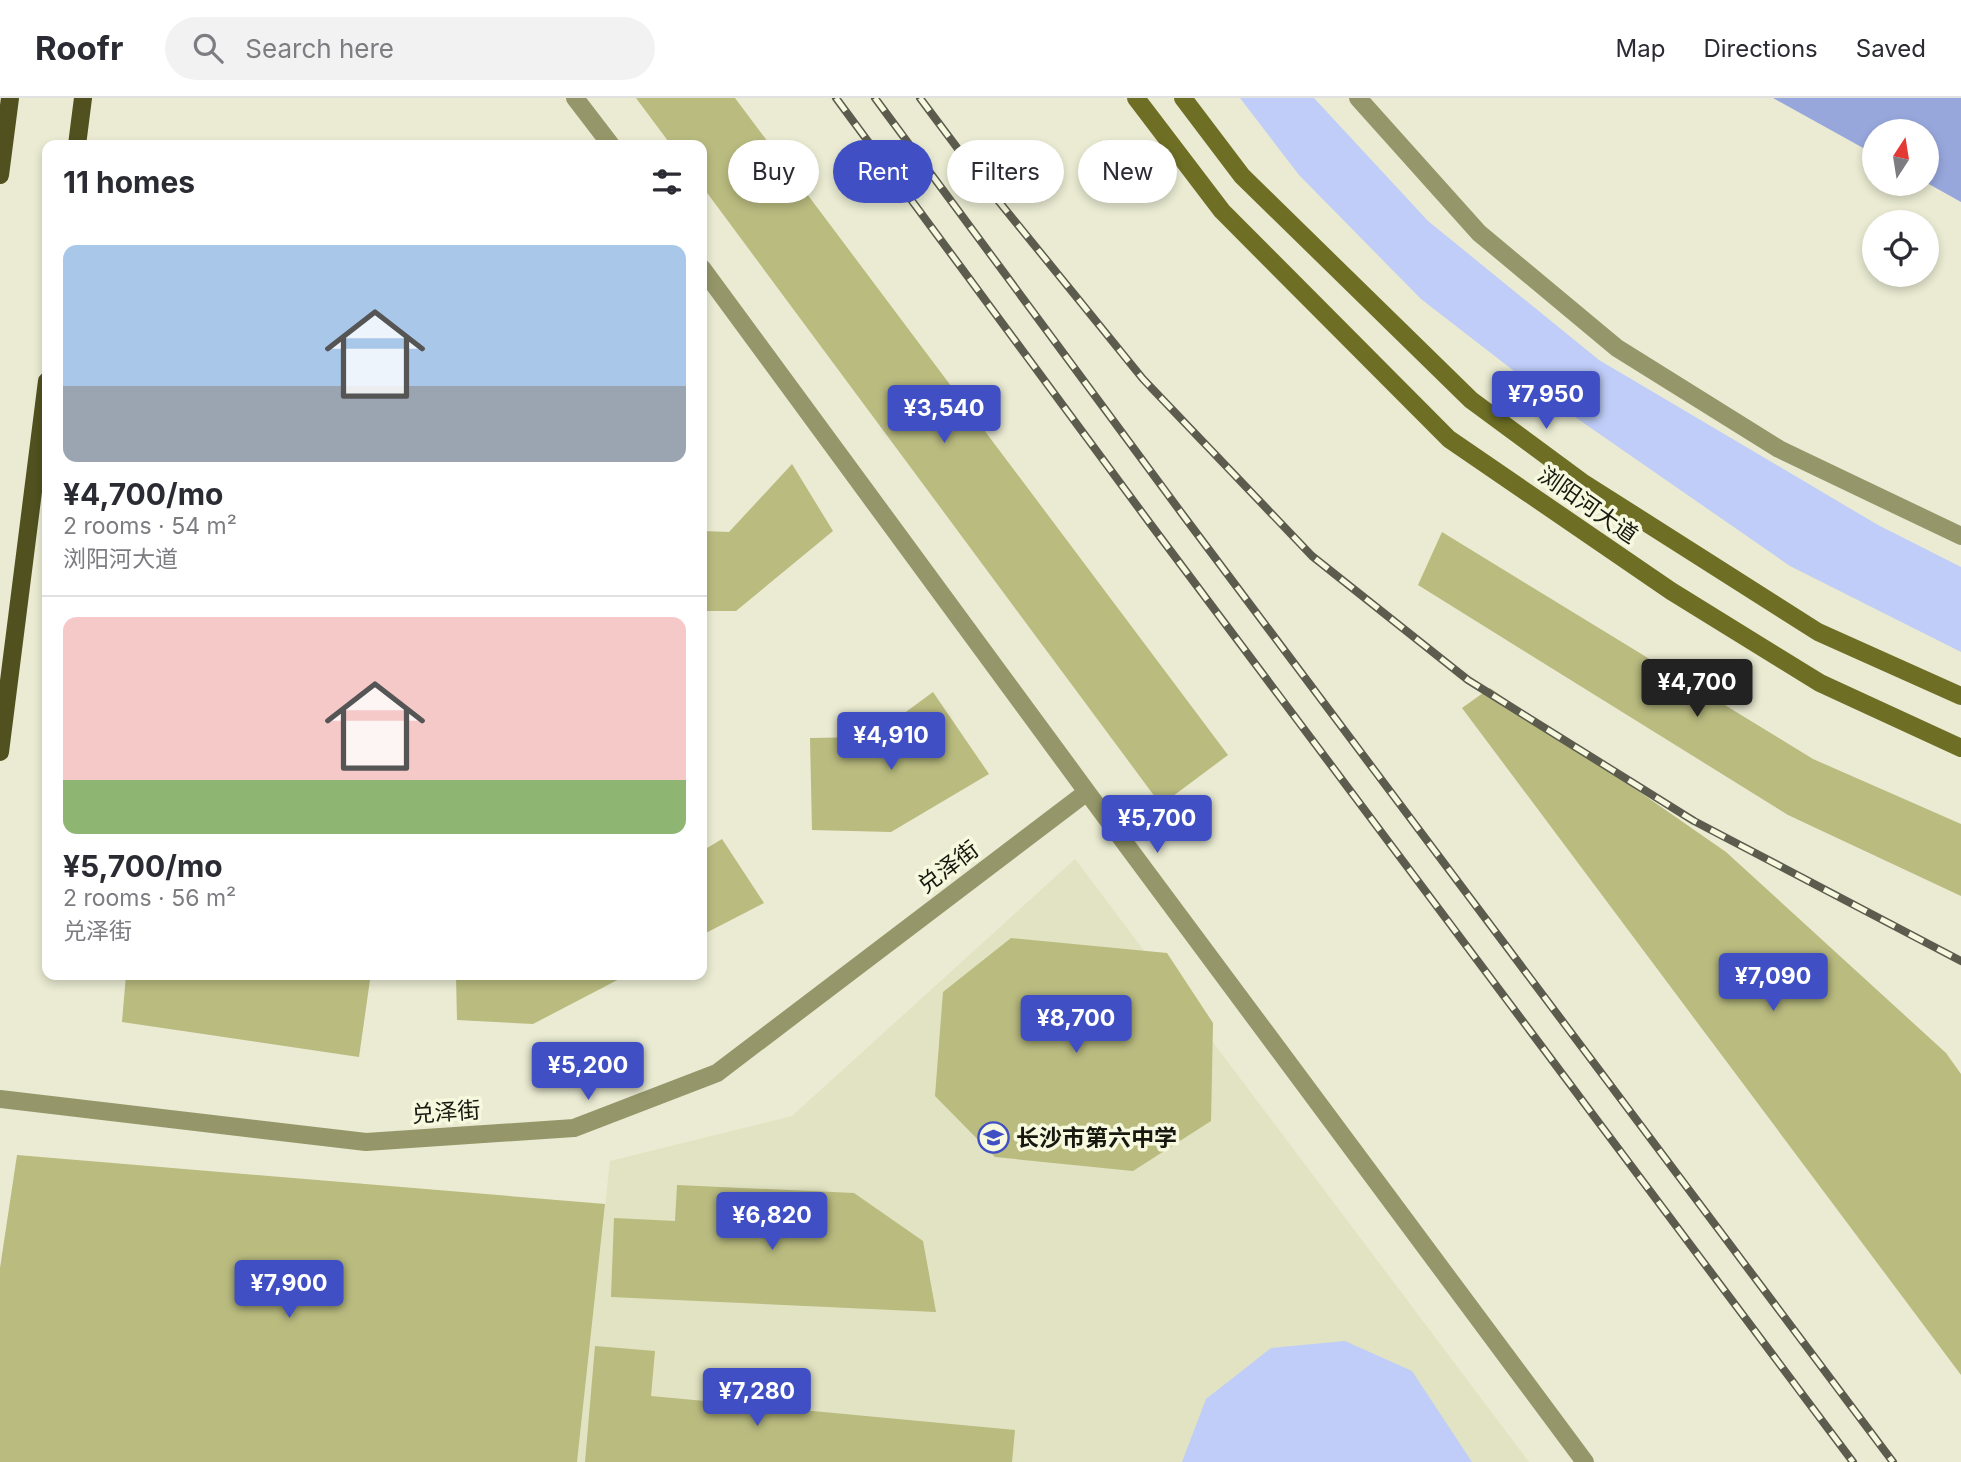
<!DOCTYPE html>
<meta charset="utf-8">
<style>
body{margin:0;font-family:Inter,"Noto Sans SC",sans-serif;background:#f2f2f3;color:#2b2b33;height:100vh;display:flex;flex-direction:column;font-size:26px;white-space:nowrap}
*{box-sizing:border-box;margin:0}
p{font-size:23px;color:#7c7c81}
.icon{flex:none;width:38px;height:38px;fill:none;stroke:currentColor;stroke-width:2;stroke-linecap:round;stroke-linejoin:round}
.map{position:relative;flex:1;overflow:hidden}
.details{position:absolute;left:42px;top:42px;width:665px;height:840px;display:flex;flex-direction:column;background:#fff;border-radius:14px;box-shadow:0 4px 10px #0003}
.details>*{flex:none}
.hud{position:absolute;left:728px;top:42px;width:665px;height:63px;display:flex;gap:14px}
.needle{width:46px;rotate:12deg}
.buttons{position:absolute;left:1862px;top:21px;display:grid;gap:14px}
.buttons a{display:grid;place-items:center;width:77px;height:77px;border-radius:50%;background:#fff;box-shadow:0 4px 10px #0003;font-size:35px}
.price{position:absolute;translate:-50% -60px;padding:0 16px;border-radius:7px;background:#4050c4;color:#fff;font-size:23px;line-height:46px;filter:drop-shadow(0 2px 4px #0008)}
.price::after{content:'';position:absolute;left:50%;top:42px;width:21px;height:16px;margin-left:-10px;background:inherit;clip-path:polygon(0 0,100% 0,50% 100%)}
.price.current{background:#222;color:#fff}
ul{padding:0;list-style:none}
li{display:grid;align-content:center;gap:14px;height:371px;padding:0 21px}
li+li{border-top:2px solid #e1e1e2}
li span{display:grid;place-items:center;height:217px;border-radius:14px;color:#555}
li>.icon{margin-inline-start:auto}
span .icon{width:126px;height:126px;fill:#fffc;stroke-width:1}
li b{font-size:30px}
h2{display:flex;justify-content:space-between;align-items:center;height:84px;padding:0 21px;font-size:30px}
.pill{padding:0 24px;border-radius:32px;background:#fff;box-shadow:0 4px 10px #0003;font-size:24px;line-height:63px}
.pill.current{background:#4050c4;color:#fff}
header{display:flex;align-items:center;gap:42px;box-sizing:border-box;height:98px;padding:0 35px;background:#fff;border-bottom:2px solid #e1e1e2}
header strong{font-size:33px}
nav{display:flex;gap:38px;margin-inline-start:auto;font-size:24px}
.search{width:490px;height:63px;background:#f2f2f3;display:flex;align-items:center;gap:18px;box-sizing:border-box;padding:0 24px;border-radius:38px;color:#7c7c81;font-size:26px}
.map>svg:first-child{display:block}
.built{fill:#e1e3c2}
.green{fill:#bfcdf8}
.water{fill:#97a7dc}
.building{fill:#b9bb7f}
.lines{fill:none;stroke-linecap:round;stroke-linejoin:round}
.lane{stroke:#95976a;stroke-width:18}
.street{stroke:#95976a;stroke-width:18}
.secondary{stroke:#6e6f25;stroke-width:18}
.primary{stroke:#50511f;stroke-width:18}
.rail-casing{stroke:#5b5c4e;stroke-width:8}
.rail{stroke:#f7f9df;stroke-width:5;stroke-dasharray:16;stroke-linecap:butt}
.labels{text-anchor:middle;stroke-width:7;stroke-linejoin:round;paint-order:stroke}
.street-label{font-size:23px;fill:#17180f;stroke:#f7f9df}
.poi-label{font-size:23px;font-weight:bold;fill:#17180f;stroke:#f7f9df;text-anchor:start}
</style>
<header>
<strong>Roofr</strong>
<div class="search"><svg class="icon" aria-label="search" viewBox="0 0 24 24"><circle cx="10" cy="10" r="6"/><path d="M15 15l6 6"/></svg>Search here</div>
<nav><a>Map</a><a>Directions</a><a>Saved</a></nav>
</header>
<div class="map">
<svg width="1961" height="1364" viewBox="0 0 1961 1364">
<rect width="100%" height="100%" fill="#eaebd2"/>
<path class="built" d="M1075,761L1529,1364H577L610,1063L792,1018Z"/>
<path class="green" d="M1240,0H1314L1428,123L1599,262L1878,427L1961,469V554L1790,468L1562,310L1421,201L1299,77Z
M1345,1243L1412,1273L1472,1364H1182L1206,1301L1271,1250Z"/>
<path class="water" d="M1773,0H1961V104L1927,85V33H1874V56Z"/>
<path class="building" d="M636,0H735L1228,657L1161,707L702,88V47H671Z
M792,366L833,433L736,513H702V433L729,434Z
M1442,434L1813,661L1961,726V798L1788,717L1418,487Z
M1490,590L1726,754L1946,955L1961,976V1277L1462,610Z
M933,594L989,676L891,734L812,732L810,640L872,639Z
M722,741L764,805L702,837V753Z
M1011,840L1167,855L1213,925L1211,1023L1133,1073L995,1059L935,998L943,894Z
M126,877H331L370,882L359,959L122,924Z
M456,877H627L533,926L457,922Z
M17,1057L605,1106L577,1364H0V1170Z
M677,1087L854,1095L923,1143L936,1214L611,1199L614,1120L675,1123Z
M595,1248L655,1253L651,1298L1015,1332L1012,1364H585Z"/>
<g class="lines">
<path class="lane" d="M1358,0L1479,135L1617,250L1779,351L1961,438"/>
<path class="street" d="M575,0L611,47
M702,170L1087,694L1585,1364
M0,1001L366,1044L574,1030L717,975L1087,694"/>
<path class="secondary" d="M1136,0L1222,113L1449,341L1671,493L1820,585L1961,650
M1183,0L1242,78L1471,302L1582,384L1818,534L1961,598"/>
<path class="primary" d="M77,47L83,0
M0,77L10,0
M0,654L47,283"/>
<defs>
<path id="rail" d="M836,0L1149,424L1853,1364
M875,0L1183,417L1893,1364
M920,0L979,79L1143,281L1312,458L1468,582L1694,723L1961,863"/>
</defs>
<use href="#rail" class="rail-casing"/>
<use href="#rail" class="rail"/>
</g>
<defs>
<symbol id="school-ring" viewBox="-11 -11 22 22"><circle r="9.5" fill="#f7f9df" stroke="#4050c4" stroke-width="1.5"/><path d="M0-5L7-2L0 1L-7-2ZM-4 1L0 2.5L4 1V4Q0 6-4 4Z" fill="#4050c4"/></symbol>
</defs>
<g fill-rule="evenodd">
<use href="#school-ring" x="976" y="1022" width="35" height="35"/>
</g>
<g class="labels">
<g class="street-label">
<text transform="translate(1588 407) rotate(35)" y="8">浏阳河大道</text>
<text transform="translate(948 769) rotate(-37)" y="8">兑泽街</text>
<text transform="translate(446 1014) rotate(-4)" y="8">兑泽街</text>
</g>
<g class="poi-label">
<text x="1016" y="1048">长沙市第六中学</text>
</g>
</g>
</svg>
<div class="buttons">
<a><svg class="needle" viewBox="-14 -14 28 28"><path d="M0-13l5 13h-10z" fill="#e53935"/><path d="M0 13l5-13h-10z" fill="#7c7c81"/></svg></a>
<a><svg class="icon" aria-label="locate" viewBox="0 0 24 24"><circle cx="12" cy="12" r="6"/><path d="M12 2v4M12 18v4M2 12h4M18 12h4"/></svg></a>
</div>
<b class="price" style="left:1546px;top:333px">¥7,950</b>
<b class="price" style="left:944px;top:347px">¥3,540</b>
<b class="price current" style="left:1697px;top:621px">¥4,700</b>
<b class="price" style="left:891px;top:674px">¥4,910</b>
<b class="price" style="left:1157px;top:757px">¥5,700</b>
<b class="price" style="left:1773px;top:915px">¥7,090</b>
<b class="price" style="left:1076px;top:957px">¥8,700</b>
<b class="price" style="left:588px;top:1004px">¥5,200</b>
<b class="price" style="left:772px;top:1154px">¥6,820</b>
<b class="price" style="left:289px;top:1222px">¥7,900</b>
<b class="price" style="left:757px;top:1330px">¥7,280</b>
<div class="hud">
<a class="pill">Buy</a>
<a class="pill current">Rent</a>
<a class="pill">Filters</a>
<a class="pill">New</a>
</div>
<section class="details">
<h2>11 homes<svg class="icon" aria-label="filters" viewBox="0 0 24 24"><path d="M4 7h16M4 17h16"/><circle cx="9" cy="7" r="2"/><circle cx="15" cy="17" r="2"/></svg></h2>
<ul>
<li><span style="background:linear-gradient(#a9c7e8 65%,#9aa5b1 0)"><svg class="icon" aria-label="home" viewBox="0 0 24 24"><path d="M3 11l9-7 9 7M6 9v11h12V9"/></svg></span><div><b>¥4,700/mo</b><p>2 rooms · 54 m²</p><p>浏阳河大道</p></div></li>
<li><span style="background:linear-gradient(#f6c9c9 75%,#8fb573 0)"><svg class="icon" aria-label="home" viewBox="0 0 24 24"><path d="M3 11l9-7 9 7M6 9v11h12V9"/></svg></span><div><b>¥5,700/mo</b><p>2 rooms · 56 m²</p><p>兑泽街</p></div></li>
</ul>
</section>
</div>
